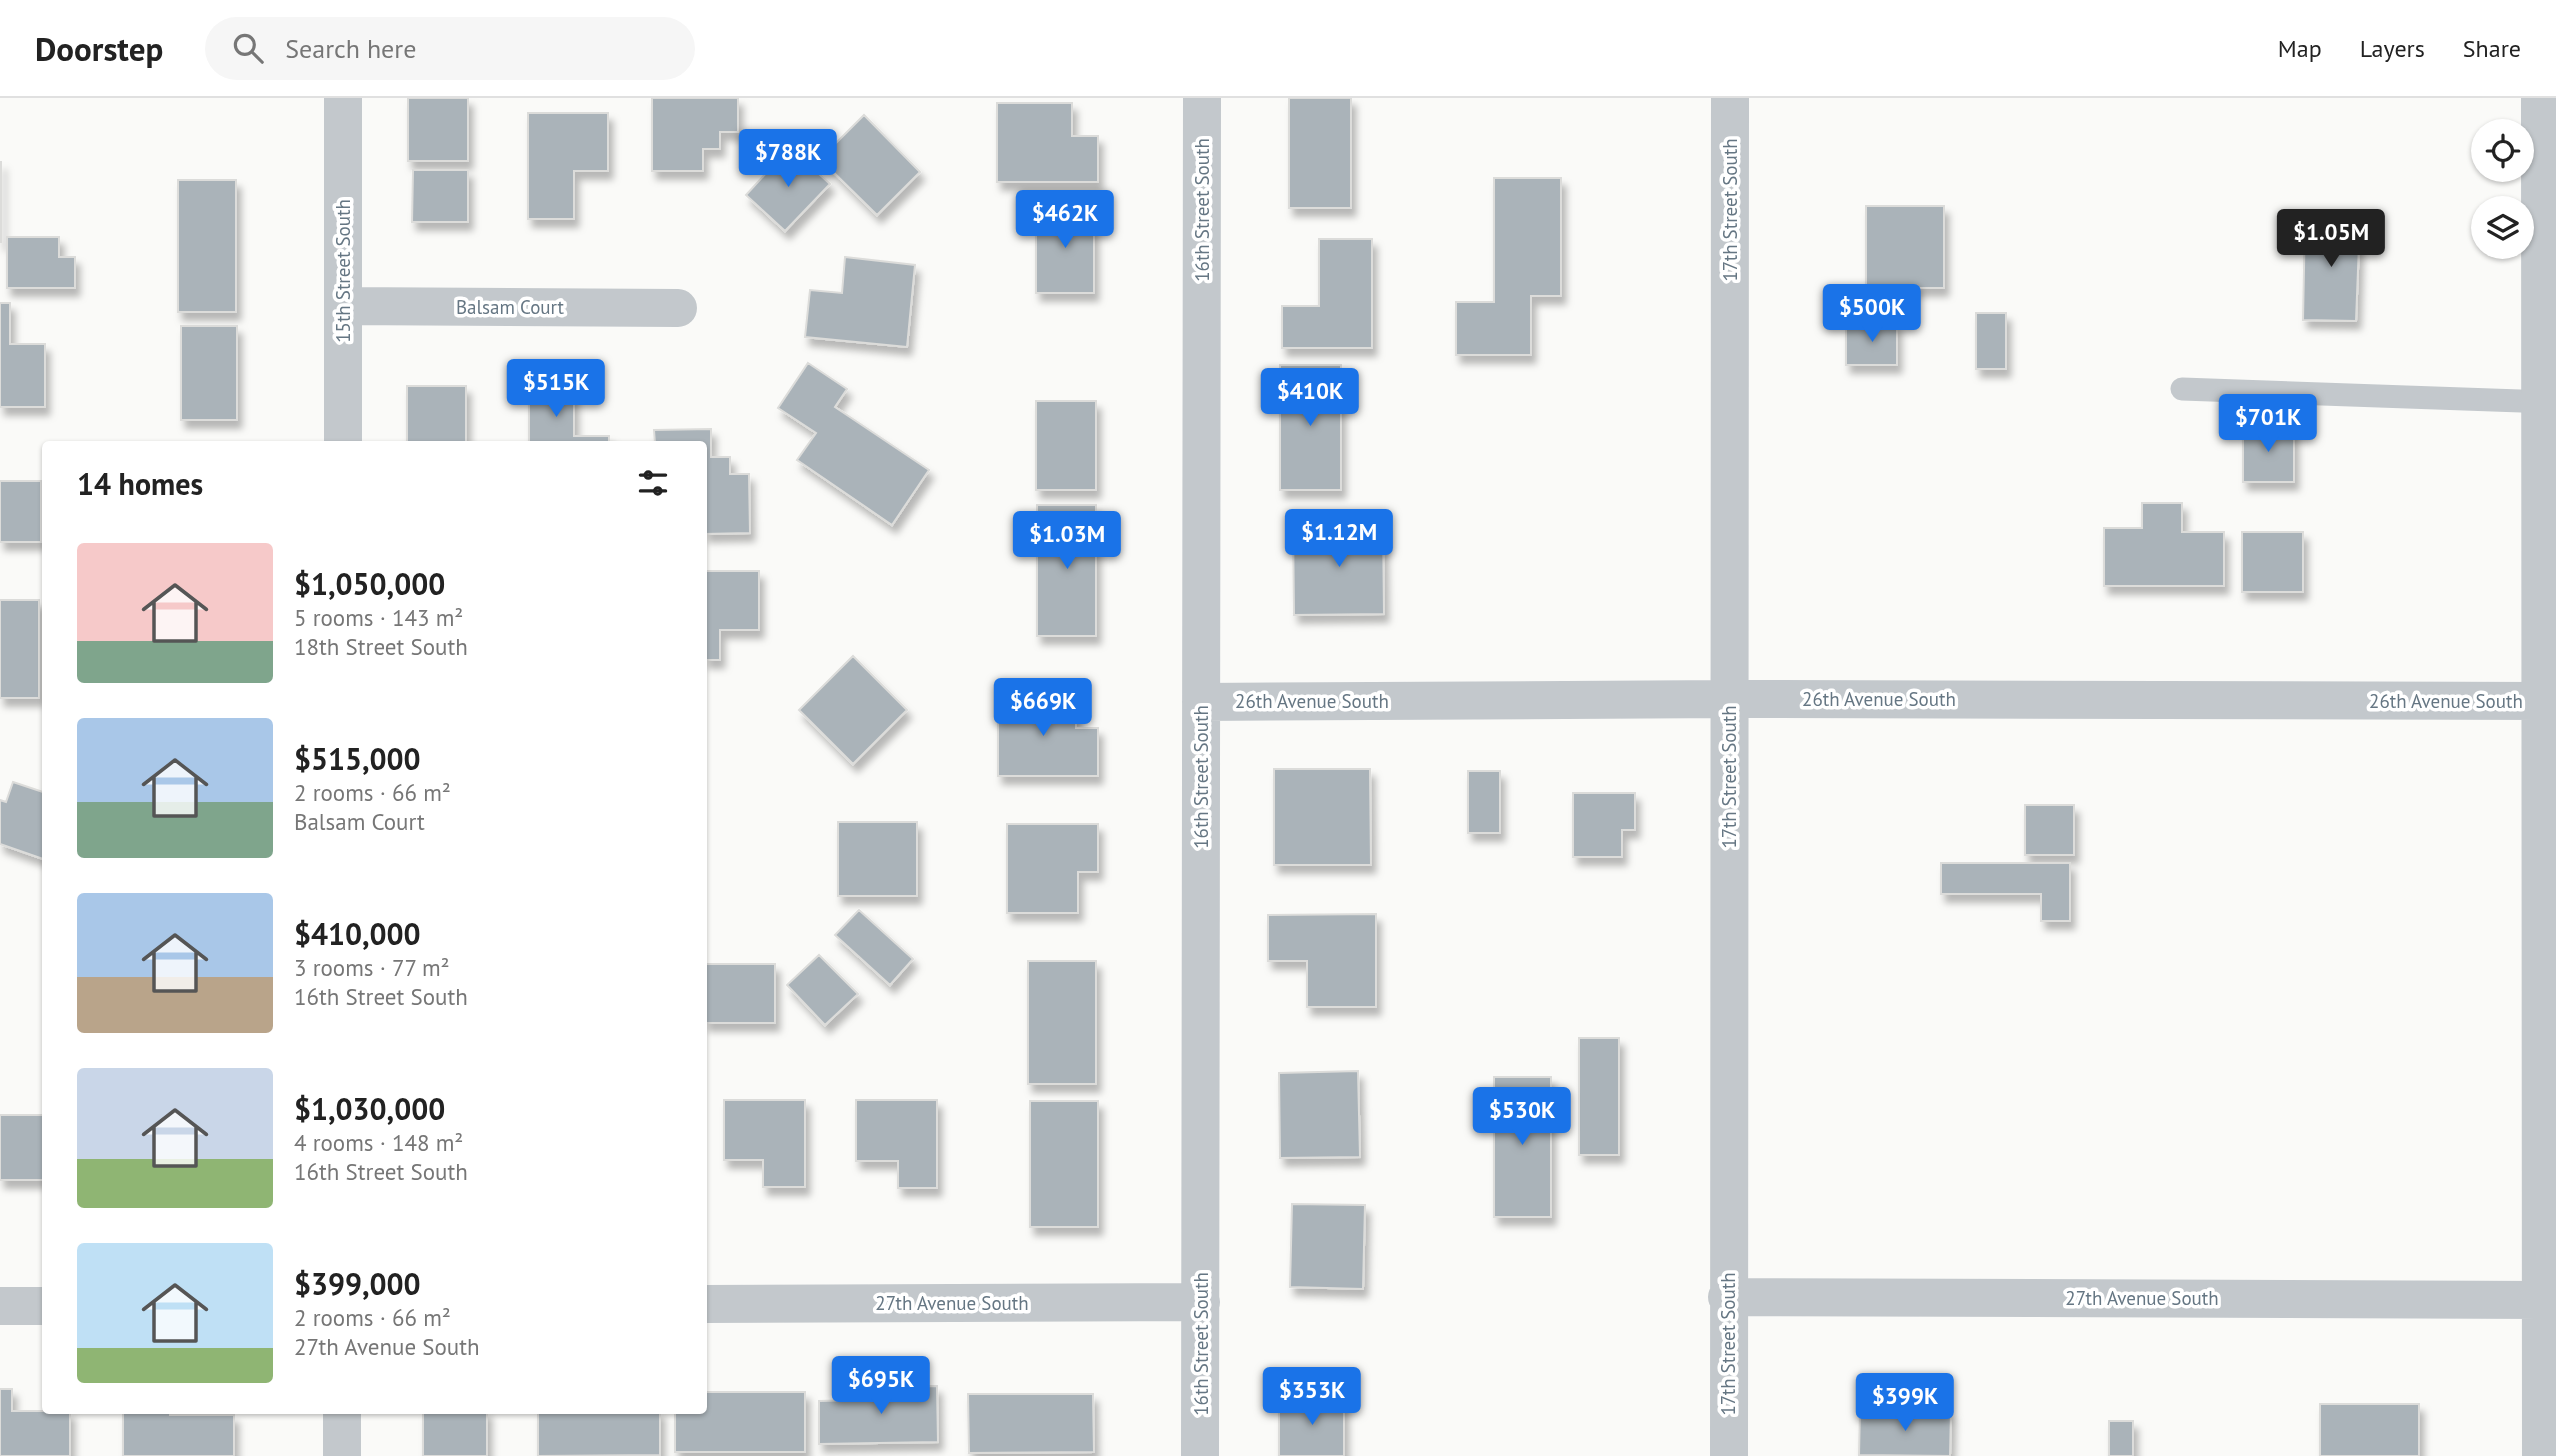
<!DOCTYPE html>
<meta charset="utf-8">
<style>
body{margin:0;font-family:"PT Sans",sans-serif;background:#f6f6f6;color:#222;height:100vh;display:flex;flex-direction:column;font-size:26px;white-space:nowrap}
*{box-sizing:border-box;margin:0}
p{font-size:23px;color:#767676}
.icon{flex:none;width:38px;height:38px;fill:none;stroke:currentColor;stroke-width:2;stroke-linecap:round;stroke-linejoin:round}
.map{position:relative;flex:1;overflow:hidden}
.sheet{position:absolute;left:42px;top:343px;width:665px;height:973px;display:flex;flex-direction:column;background:#fff;border-radius:7px;box-shadow:0 2px 5px #0004}
.sheet>*{flex:none}
.buttons{position:absolute;left:2471px;top:21px;display:grid;gap:14px}
.buttons a{display:grid;place-items:center;width:63px;height:63px;border-radius:50%;background:#fff;box-shadow:0 2px 5px #0004;font-size:35px}
.price{position:absolute;translate:-50% -60px;padding:0 16px;border-radius:7px;background:#1a73e8;color:#fff;font-size:23px;line-height:46px;filter:drop-shadow(0 2px 4px #0008)}
.price::after{content:'';position:absolute;left:50%;top:42px;width:21px;height:16px;margin-left:-10px;background:inherit;clip-path:polygon(0 0,100% 0,50% 100%)}
.price.current{background:#222;color:#fff}
ul{padding:0;list-style:none}
li{display:flex;align-items:center;gap:21px;height:175px;padding:0 35px}
li span{display:grid;place-items:center;flex:none;width:196px;height:140px;border-radius:7px;color:#555}
li>.icon{margin-inline-start:auto}
span .icon{width:84px;height:84px;fill:#fffc;stroke-width:1}
li b{font-size:30px}
h2{display:flex;justify-content:space-between;align-items:center;height:84px;padding:0 35px;font-size:30px}
header{display:flex;align-items:center;gap:42px;box-sizing:border-box;height:98px;padding:0 35px;background:#fff;border-bottom:2px solid #e0e0e0}
header strong{font-size:33px}
nav{display:flex;gap:38px;margin-inline-start:auto;font-size:24px}
.search{width:490px;height:63px;background:#f6f6f6;display:flex;align-items:center;gap:18px;box-sizing:border-box;padding:0 24px;border-radius:38px;color:#767676;font-size:26px}
.map>svg:first-child{display:block}
.building{fill:#aab3b9;stroke:#dcdcda;stroke-width:2;filter:url(#shadow)}
.lines{fill:none;stroke-linecap:round;stroke-linejoin:round}
.service{stroke:#c3c8cc;stroke-width:23}
.minor{stroke:#c3c8cc;stroke-width:38}
.labels{text-anchor:middle;stroke-width:7;stroke-linejoin:round;paint-order:stroke}
.street-label{font-size:19px;fill:#657683;stroke:#fff}
</style>
<header>
<strong>Doorstep</strong>
<div class="search"><svg class="icon" aria-label="search" viewBox="0 0 24 24"><circle cx="10" cy="10" r="6"/><path d="M15 15l6 6"/></svg>Search here</div>
<nav><a>Map</a><a>Layers</a><a>Share</a></nav>
</header>
<div class="map">
<svg width="2556" height="1358" viewBox="0 0 2556 1358">
<defs>
<filter id="shadow"><feDropShadow dx="4.5" dy="8" stdDeviation="3.5" flood-color="#0004"/></filter>
</defs>
<rect width="100%" height="100%" fill="#fafaf8"/>
<path class="building" d="M408,0H468V63H408Z
M652,0H738V34H720V51H703V73H652Z
M1289,0H1351V110H1289Z
M997,5H1072V38H1098V84H997Z
M528,15H608V73H574V121H528Z
M864,17L920,74L877,117L820,61Z
M790,49L830,86L785,133L746,97Z
M0,64H1V144H0Z
M413,72H468V124H412Z
M1494,80H1561V198H1531V257H1456V204H1494Z
M178,82H236V214H178Z
M1036,108H1094V195H1036Z
M1866,108H1944V190H1866Z
M2305,119L2360,121L2356,223L2303,222Z
M7,139H59V159H75V190H7Z
M1319,141H1372V250H1282V208H1319Z
M845,159L915,167L907,249L805,239L810,192L842,195Z
M0,205H10V246H45V309H0Z
M1976,215H2006V271H1976Z
M1846,224H1897V267H1846Z
M181,228H237V322H181Z
M808,265L847,291L835,309L929,372L892,427L797,362L816,335L778,310Z
M1280,267H1341V392H1280Z
M407,288H466V346H407Z
M529,291H574V338H609V346H529Z
M1036,303H1096V392H1036Z
M2243,328H2294V384H2243Z
M711,331V359H730V376H749L750,435L704,436V346H655L654,332Z
M0,383H41V444H0Z
M2142,405H2182V434H2224V488H2104V430H2142Z
M1037,407H1096V538H1037Z
M1383,425L1384,516L1294,517L1293,426Z
M2242,434H2303V494H2242Z
M704,473H759V532H720V562H704Z
M0,502H39V600H0Z
M853,558L907,612L853,666L799,612Z
M998,594H1058V609H1076V630H1098V678H998Z
M1274,671H1370L1371,767H1274Z
M1468,673H1500V735H1468Z
M13,684L46,695V762L0,746V702L6,704Z
M1573,695H1635V732H1622V759H1573Z
M2025,707H2074V757H2025Z
M838,724H917V798H838Z
M1007,726H1098V774H1078V815H1007Z
M1941,765H2070V823H2041V796H1941Z
M859,812L913,861L890,887L835,837Z
M1376,816V909H1307V863H1268V817Z
M819,857L858,896L825,927L787,887Z
M1028,863H1096V986H1028Z
M704,866H775V925H704Z
M1579,940H1619V1057H1579Z
M1358,973L1360,1059L1280,1060L1279,975Z
M1494,979H1551V1119H1494Z
M724,1002H805V1089H763V1062H724Z
M856,1002H937V1090H898V1063H856Z
M1030,1003H1098V1129H1030Z
M0,1017H46V1082H0Z
M1292,1106L1365,1107L1363,1191L1290,1189Z
M937,1288L938,1344L819,1346V1303L854,1302V1289Z
M0,1291H12V1313H70V1358H0Z
M704,1294H805V1354H675V1312H704Z
M968,1296H1093L1094,1354L969,1355Z
M1279,1299H1344V1358H1279Z
M2320,1306H2419V1358H2320Z
M1860,1311L1951,1313L1950,1358L1859,1357Z
M123,1312H170V1317H234V1358H123Z
M423,1312H487V1358H423Z
M538,1312H660V1357L538,1358Z
M2109,1323H2133V1358H2109Z"/>
<g class="lines">
<path class="service" d="M2182,291L2549,304"/>
<path class="minor" d="M2540,0L2541,1358
M343,208L678,210
M343,346V0
M1201,604L1730,601L2556,603
M1727,1199L2556,1202
M704,1206L1201,1204
M0,1208H46
M342,1358V1312
M1200,1358L1202,0
M1729,1358L1730,0"/>
</g>
<g class="labels">
<g class="street-label">
<text transform="translate(1202 112) rotate(-90)" y="7">16th Street South</text>
<text transform="translate(1730 112) rotate(-90)" y="7">17th Street South</text>
<text transform="translate(343 173) rotate(-90)" y="7">15th Street South</text>
<text x="510" y="216">Balsam Court</text>
<text x="1879" y="608">26th Avenue South</text>
<text x="1312" y="610">26th Avenue South</text>
<text x="2446" y="610">26th Avenue South</text>
<text transform="translate(1201 679) rotate(-90)" y="7">16th Street South</text>
<text transform="translate(1729 679) rotate(-90)" y="7">17th Street South</text>
<text x="2142" y="1207">27th Avenue South</text>
<text x="952" y="1212">27th Avenue South</text>
<text transform="translate(1201 1246) rotate(-90)" y="7">16th Street South</text>
<text transform="translate(1728 1246) rotate(-90)" y="7">17th Street South</text>
</g>
</g>
</svg>
<div class="buttons">
<a><svg class="icon" aria-label="locate" viewBox="0 0 24 24"><circle cx="12" cy="12" r="6"/><path d="M12 2v4M12 18v4M2 12h4M18 12h4"/></svg></a>
<a><svg class="icon" aria-label="layers" viewBox="0 0 24 24"><path d="M12 4l9 5-9 5-9-5zM3 14l9 5 9-5"/></svg></a>
</div>
<b class="price" style="left:788px;top:91px">$788K</b>
<b class="price" style="left:1065px;top:152px">$462K</b>
<b class="price current" style="left:2331px;top:171px">$1.05M</b>
<b class="price" style="left:1872px;top:246px">$500K</b>
<b class="price" style="left:556px;top:321px">$515K</b>
<b class="price" style="left:1310px;top:330px">$410K</b>
<b class="price" style="left:2268px;top:356px">$701K</b>
<b class="price" style="left:1339px;top:471px">$1.12M</b>
<b class="price" style="left:1067px;top:473px">$1.03M</b>
<b class="price" style="left:1043px;top:640px">$669K</b>
<b class="price" style="left:1522px;top:1049px">$530K</b>
<b class="price" style="left:881px;top:1318px">$695K</b>
<b class="price" style="left:1312px;top:1329px">$353K</b>
<b class="price" style="left:1905px;top:1335px">$399K</b>
<section class="sheet">
<h2>14 homes<svg class="icon" aria-label="filters" viewBox="0 0 24 24"><path d="M4 7h16M4 17h16"/><circle cx="9" cy="7" r="2"/><circle cx="15" cy="17" r="2"/></svg></h2>
<ul>
<li><span style="background:linear-gradient(#f6c9c9 70%,#7fa58c 0)"><svg class="icon" aria-label="home" viewBox="0 0 24 24"><path d="M3 11l9-7 9 7M6 9v11h12V9"/></svg></span><div><b>$1,050,000</b><p>5 rooms · 143 m²</p><p>18th Street South</p></div></li>
<li><span style="background:linear-gradient(#a9c7e8 60%,#7fa58c 0)"><svg class="icon" aria-label="home" viewBox="0 0 24 24"><path d="M3 11l9-7 9 7M6 9v11h12V9"/></svg></span><div><b>$515,000</b><p>2 rooms · 66 m²</p><p>Balsam Court</p></div></li>
<li><span style="background:linear-gradient(#a9c7e8 60%,#b9a48a 0)"><svg class="icon" aria-label="home" viewBox="0 0 24 24"><path d="M3 11l9-7 9 7M6 9v11h12V9"/></svg></span><div><b>$410,000</b><p>3 rooms · 77 m²</p><p>16th Street South</p></div></li>
<li><span style="background:linear-gradient(#c9d6e8 65%,#8fb573 0)"><svg class="icon" aria-label="home" viewBox="0 0 24 24"><path d="M3 11l9-7 9 7M6 9v11h12V9"/></svg></span><div><b>$1,030,000</b><p>4 rooms · 148 m²</p><p>16th Street South</p></div></li>
<li><span style="background:linear-gradient(#bfe0f5 75%,#8fb573 0)"><svg class="icon" aria-label="home" viewBox="0 0 24 24"><path d="M3 11l9-7 9 7M6 9v11h12V9"/></svg></span><div><b>$399,000</b><p>2 rooms · 66 m²</p><p>27th Avenue South</p></div></li>
</ul>
</section>
</div>
